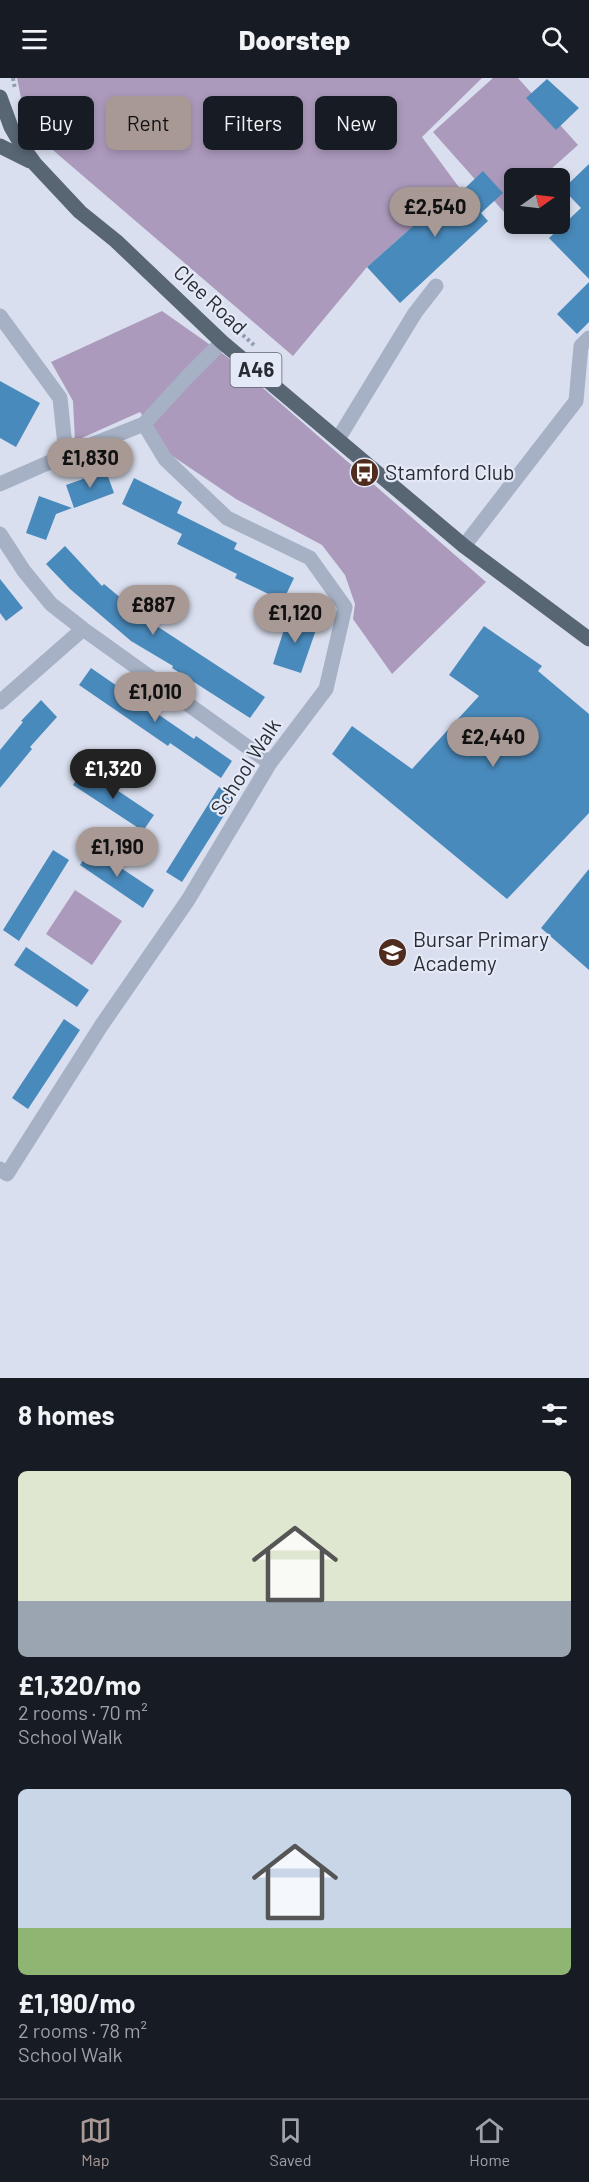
<!DOCTYPE html>
<meta charset="utf-8">
<style>
body{margin:0;font-family:Barlow,sans-serif;background:#242831;color:#f1f3f6;height:100vh;display:flex;flex-direction:column;font-size:22px;white-space:nowrap}
*{box-sizing:border-box;margin:0}
p{font-size:20px;color:#9ea1a6}
.icon{flex:none;width:33px;height:33px;fill:none;stroke:currentColor;stroke-width:2;stroke-linecap:round;stroke-linejoin:round}
.map{position:relative;height:1300px;overflow:hidden}
.panel{display:flex;flex-direction:column;background:#171b24;flex:1}
.panel>*{flex:none}
.hud{position:absolute;left:18px;top:18px;width:554px;height:54px;display:flex;gap:12px}
.needle{width:39px;rotate:76deg}
.controls{position:absolute;left:504px;top:90px;display:grid;gap:12px}
.controls a{display:grid;place-items:center;width:66px;height:66px;border-radius:9px;background:#171b24;box-shadow:0 3px 9px #0003;font-size:30px}
.price{position:absolute;translate:-50% -51px;padding:0 14px;border-radius:21px;background:#a99995;color:#111;font-size:20px;line-height:39px;filter:drop-shadow(0 2px 3px #0008)}
.price::after{content:'';position:absolute;left:50%;top:36px;width:18px;height:14px;margin-left:-9px;background:inherit;clip-path:polygon(0 0,100% 0,50% 100%)}
.price.current{background:#222;color:#fff}
ul{padding:0;list-style:none}
li{display:grid;align-content:center;gap:12px;height:318px;padding:0 18px}
li span{display:grid;place-items:center;height:186px;border-radius:9px;color:#555}
li>.icon{margin-inline-start:auto}
span .icon{width:108px;height:108px;fill:#fffc;stroke-width:1}
li b{font-size:26px}
h2{display:flex;justify-content:space-between;align-items:center;height:72px;padding:0 18px;font-size:26px}
.chip{padding:0 21px;border-radius:9px;background:#171b24;box-shadow:0 3px 9px #0003;font-size:21px;line-height:54px}
.chip.current{background:#a99995;color:#111}
header{display:flex;justify-content:space-between;align-items:center;height:78px;padding:0 18px;background:#171b24;font-size:27px;font-weight:800}
.menu{display:flex;justify-content:space-around;align-items:center;height:84px;border-top:2px solid #363941;background:#171b24;font-size:16px;color:#9ea1a6}
.menu a{display:grid;justify-items:center;gap:3px}
.menu .current{color:#a99995}
.map>svg:first-child{display:block}
.green{fill:#ac9abc}
.building{fill:#498abc}
.lines{fill:none;stroke-linecap:round;stroke-linejoin:round}
.path{stroke:#909db1;stroke-width:4;stroke-dasharray:3 3;stroke-linecap:butt}
.minor{stroke:#a6b1c5;stroke-width:15}
.major{stroke:#586573;stroke-width:15}
.labels{text-anchor:middle;stroke-width:4.5;stroke-linejoin:round;paint-order:stroke}
.shield{fill:#e4e9f7;stroke:#5f656d;stroke-width:1.5}
.shield-label{font-size:20px;font-weight:bold;fill:#262c32}
.street-label{font-size:21px;fill:#262c32;stroke:#e4e9f7}
.poi-label{font-size:21px;fill:#262c32;stroke:#e4e9f7;text-anchor:start}
</style>
<header><svg class="icon" aria-label="menu" viewBox="0 0 24 24"><path d="M4 6h16M4 12h16M4 18h16"/></svg>Doorstep<svg class="icon" aria-label="search" viewBox="0 0 24 24"><circle cx="10" cy="10" r="6"/><path d="M15 15l6 6"/></svg></header>
<div class="map">
<svg width="589" height="1300" viewBox="0 0 589 1300">
<rect width="100%" height="100%" fill="#d9dfef"/>
<path class="green" d="M17,0H482L422,59L458,108L367,189L293,278L40,61L25,40Z
M493,0H518L578,67L541,100H514V125L504,134L433,54Z
M162,233L226,278L486,504L392,596L353,541L355,526L345,497L322,467L236,421L168,375L140,334L75,363L73,323L51,284Z
M75,812L122,843L92,887L46,856Z"/>
<path class="building" d="M547,1L579,30L556,52L526,20Z
M589,86V201L549,160L581,130L563,111Z
M483,93L503,115L481,135L488,143L400,225L367,189L458,108L462,113Z
M589,204V244L577,256L557,236Z
M0,303L40,325L16,369L0,360Z
M106,393L114,415L74,430L66,407Z
M134,400L182,424L177,435L237,465L234,471L294,500L283,523L235,500L237,496L177,466L182,456L122,426Z
M39,418L72,430L56,436L46,462L26,455Z
M65,468L102,508L104,506L146,541L265,619L250,640L172,590L173,588L131,563L70,511L46,486Z
M0,501L23,530L6,543L0,535Z
M289,536L318,546L301,595L273,586Z
M484,548L542,588L538,593L589,636V735L507,821L332,676L352,648L412,691L479,618L449,597Z
M91,590L194,661L196,658L232,683L221,700L170,665L168,668L79,607Z
M41,622L57,639L30,669L32,671L0,710V672L23,644L21,643Z
M84,690L154,737L143,753L73,707Z
M219,709L235,720L182,804L166,794Z
M91,770L154,812L143,830L80,787Z
M53,772L69,782L19,863L3,852Z
M589,791V892L541,850Z
M26,869L89,912L77,929L14,887Z
M64,941L80,952L28,1031L12,1020Z"/>
<g class="lines">
<path class="path" d="M13,0L15,11
M216,233L255,268"/>
<path class="minor" d="M0,238L60,320L66,377
M338,361L415,235L436,208
M0,406L66,377L144,346L188,298L222,264
M0,456L24,493L51,526L83,551L270,685
M464,468L576,323L581,268L589,260
M0,624L83,551
M0,1091L7,1096L101,948L188,822L270,685L326,611L345,529L310,480L227,440L165,381L144,346"/>
<path class="major" d="M0,19L11,49L22,68L35,86L80,134L116,163L222,264L464,468L589,561
M0,68L30,83"/>
</g>
<defs>
<symbol id="bus-disc" viewBox="-11 -11 22 22"><circle r="9.5" fill="#502c1f" stroke="#e4e9f7"/><path d="M-5-6H5V4H4V6H2V4H-2V6H-4V4H-5ZM-3.5-4V0h7V-4ZM-3.5 1.2v1.5H-2V1.2ZM2 1.2v1.5H3.5V1.2Z" fill="#fff"/></symbol>
<symbol id="school-disc" viewBox="-11 -11 22 22"><circle r="9.5" fill="#502c1f" stroke="#e4e9f7"/><path d="M0-5L7-2L0 1L-7-2ZM-4 1L0 2.5L4 1V4Q0 6-4 4Z" fill="#fff"/></symbol>
</defs>
<g fill-rule="evenodd">
<use href="#bus-disc" x="348" y="378" width="33" height="33"/>
<use href="#school-disc" x="376" y="858" width="33" height="33"/>
</g>
<g class="labels">
<rect class="shield" x="230.5" y="275" width="51" height="34" rx="4.5"/>
<g class="shield-label">
<text x="256" y="299">A46</text>
</g>
<g class="street-label">
<text transform="translate(210 222) rotate(43)" y="7">Clee Road</text>
<text transform="translate(246 689) rotate(-57)" y="7">School Walk</text>
</g>
<g class="poi-label">
<text x="385" y="402">Stamford Club</text>
<text x="413" y="869">Bursar Primary<tspan x="413" dy="24">Academy</tspan></text>
</g>
</g>
</svg>
<div class="controls">
<a><svg class="needle" viewBox="-14 -14 28 28"><path d="M0-13l5 13h-10z" fill="#e53935"/><path d="M0 13l5-13h-10z" fill="#9ea1a6"/></svg></a>
</div>
<b class="price" style="left:435px;top:160px">£2,540</b>
<b class="price" style="left:90px;top:411px">£1,830</b>
<b class="price" style="left:153px;top:558px">£887</b>
<b class="price" style="left:295px;top:566px">£1,120</b>
<b class="price" style="left:155px;top:645px">£1,010</b>
<b class="price" style="left:493px;top:690px">£2,440</b>
<b class="price current" style="left:113px;top:722px">£1,320</b>
<b class="price" style="left:117px;top:800px">£1,190</b>
<div class="hud">
<a class="chip">Buy</a>
<a class="chip current">Rent</a>
<a class="chip">Filters</a>
<a class="chip">New</a>
</div>
</div>
<section class="panel">
<h2>8 homes<svg class="icon" aria-label="filters" viewBox="0 0 24 24"><path d="M4 7h16M4 17h16"/><circle cx="9" cy="7" r="2"/><circle cx="15" cy="17" r="2"/></svg></h2>
<ul>
<li><span style="background:linear-gradient(#dfe7d0 70%,#9aa5b1 0)"><svg class="icon" aria-label="home" viewBox="0 0 24 24"><path d="M3 11l9-7 9 7M6 9v11h12V9"/></svg></span><div><b>£1,320/mo</b><p>2 rooms · 70 m²</p><p>School Walk</p></div></li>
<li><span style="background:linear-gradient(#c9d6e8 75%,#8fb573 0)"><svg class="icon" aria-label="home" viewBox="0 0 24 24"><path d="M3 11l9-7 9 7M6 9v11h12V9"/></svg></span><div><b>£1,190/mo</b><p>2 rooms · 78 m²</p><p>School Walk</p></div></li>
</ul>
</section>
<nav class="menu">
<a class="current"><svg class="icon" aria-label="map" viewBox="0 0 24 24"><path d="M3 6l6-2 6 2 6-2v14l-6 2-6-2-6 2zM9 4v14M15 6v14"/></svg>Map</a>
<a><svg class="icon" aria-label="saved" viewBox="0 0 24 24"><path d="M7 4h10v16l-5-4-5 4z"/></svg>Saved</a>
<a><svg class="icon" aria-label="home" viewBox="0 0 24 24"><path d="M3 11l9-7 9 7M6 9v11h12V9"/></svg>Home</a>
</nav>
